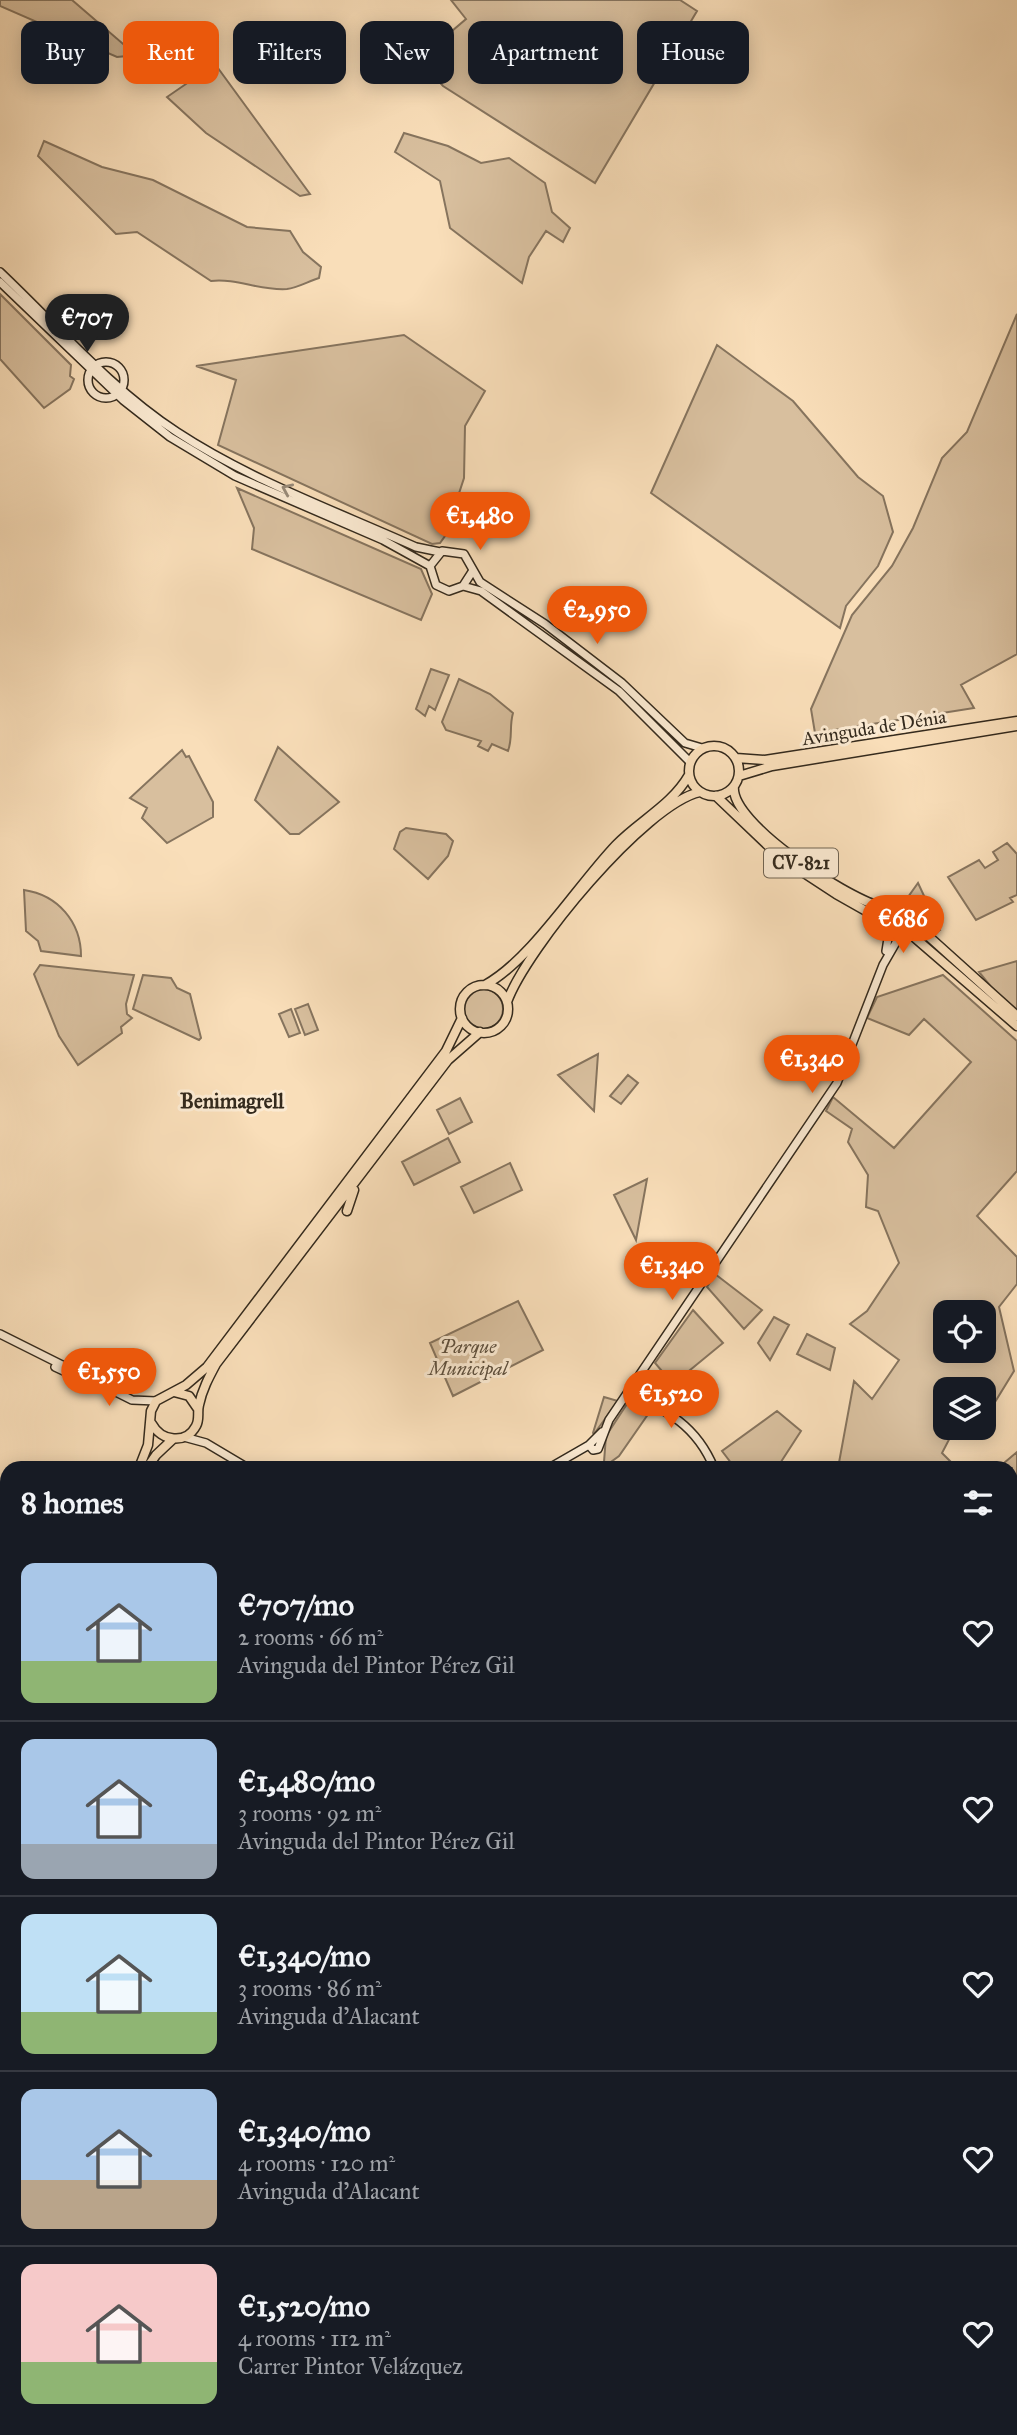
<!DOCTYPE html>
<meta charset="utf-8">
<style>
body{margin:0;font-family:"IM FELL Great Primer",serif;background:#20242c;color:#f1f3f6;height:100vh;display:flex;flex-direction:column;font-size:26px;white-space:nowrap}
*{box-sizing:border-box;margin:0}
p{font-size:23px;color:#9ea1a6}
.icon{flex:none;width:38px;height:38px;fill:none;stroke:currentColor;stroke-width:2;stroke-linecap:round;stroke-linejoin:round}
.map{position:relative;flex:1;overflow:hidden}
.sheet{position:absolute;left:0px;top:1461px;width:1018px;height:975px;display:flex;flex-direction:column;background:#171b24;border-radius:21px 21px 0 0;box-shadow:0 4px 18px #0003}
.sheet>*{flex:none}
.hud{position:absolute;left:21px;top:21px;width:976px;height:63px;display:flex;gap:14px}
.fabs{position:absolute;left:933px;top:1300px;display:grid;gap:14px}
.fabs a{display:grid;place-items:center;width:63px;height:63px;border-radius:14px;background:#171b24;box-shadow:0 4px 18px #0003;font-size:35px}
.price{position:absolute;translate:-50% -60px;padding:0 16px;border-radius:24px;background:#ea580c;color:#fff;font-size:23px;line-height:46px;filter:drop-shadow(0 2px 4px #0008)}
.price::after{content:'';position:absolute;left:50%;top:42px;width:21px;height:16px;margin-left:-10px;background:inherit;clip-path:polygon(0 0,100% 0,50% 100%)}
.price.active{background:#222;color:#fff}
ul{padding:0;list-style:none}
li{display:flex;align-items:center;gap:21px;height:175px;padding:0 21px}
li+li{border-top:2px solid #363941}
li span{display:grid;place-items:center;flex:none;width:196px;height:140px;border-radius:14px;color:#555}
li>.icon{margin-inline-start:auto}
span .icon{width:84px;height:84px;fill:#fffc;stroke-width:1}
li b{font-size:30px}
h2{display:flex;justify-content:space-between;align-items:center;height:84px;padding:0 21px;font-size:30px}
.chip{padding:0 24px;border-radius:14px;background:#171b24;box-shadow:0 4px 18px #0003;font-size:24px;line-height:63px}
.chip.active{background:#ea580c;color:#fff}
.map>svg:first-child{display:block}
.green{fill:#d8bf9e;stroke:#86745e;stroke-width:2;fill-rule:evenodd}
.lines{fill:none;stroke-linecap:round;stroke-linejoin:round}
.stream{stroke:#82715b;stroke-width:2}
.highway-tunnel{stroke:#d2ba9a;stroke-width:10;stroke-dasharray:10 5;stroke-linecap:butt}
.secondary-casing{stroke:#342a1d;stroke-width:10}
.primary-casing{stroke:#342a1d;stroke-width:11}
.secondary{stroke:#fbead2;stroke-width:7}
.primary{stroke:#f9deb9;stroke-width:8}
.oneway{stroke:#988a78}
.labels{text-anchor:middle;stroke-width:6;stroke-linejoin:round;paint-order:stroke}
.shield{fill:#fbead2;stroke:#706453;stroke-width:2}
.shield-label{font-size:18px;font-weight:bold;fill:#342a1d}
.street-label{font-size:19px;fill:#342a1d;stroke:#fbead2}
.park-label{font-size:19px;font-style:italic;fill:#5d4f3d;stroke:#fbead2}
.neighbourhood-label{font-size:21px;font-weight:bold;fill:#342a1d;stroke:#fbead2}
</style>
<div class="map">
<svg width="1017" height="2435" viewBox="0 0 1017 2435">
<rect width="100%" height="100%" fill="#f9deb9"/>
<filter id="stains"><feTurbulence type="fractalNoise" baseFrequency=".00286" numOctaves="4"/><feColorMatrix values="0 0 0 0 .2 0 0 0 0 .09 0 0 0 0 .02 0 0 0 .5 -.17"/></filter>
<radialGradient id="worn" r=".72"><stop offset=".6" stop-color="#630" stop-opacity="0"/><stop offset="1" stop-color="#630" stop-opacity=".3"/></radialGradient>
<path class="green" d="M0,0H72L129,49L127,56L117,57L0,6Z
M451,0H680L697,11L595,183L443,86L419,59L466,19Z
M215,64L310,194L300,196L206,133L167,97Z
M404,133L448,146L481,163L509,158L545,183L552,212L570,228L563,242L546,231L529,257L522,283L450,228L440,181L395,152Z
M44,141L102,167L153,180L247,227L290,231L303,252L321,267L319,278C309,281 297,288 287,289C260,291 237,278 211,281L137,232L116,234L38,156Z
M0,294L71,365L70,376L74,379L70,389L44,408L0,359Z
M1017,314V654L961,685L974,708L815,733L811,709L852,615L892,566L913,528L942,458L967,432Z
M404,335L485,391L465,426L464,478L445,536L440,543L432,544L218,445L236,380L196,366Z
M717,345L793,401L858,477L883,496L893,532L878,566L846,606L840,628L651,493Z
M237,488L421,569L432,594L421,620L252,549L254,528Z
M431,669L449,675L435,710L429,706L425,716L416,709Z
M459,679L490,694L513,713C509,727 513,737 508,751L492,744L488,751L478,746L481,741L446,730L442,722Z
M278,747L339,802L299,834H290L255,800Z
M182,750L186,757L189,756L213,802V817L167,843L142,818L147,808L130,798Z
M406,828L446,834L453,841L448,856L428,879L394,849L400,832Z
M1007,843L1017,854V895L1010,898L1013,902L976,920L948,877L979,860L985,868L998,860L993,852Z
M918,883L940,930L934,933L923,922L908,897Z
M24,890C58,895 81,922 81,956L41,951L38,941L26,931Z
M1017,961V1012L996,993L979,972Z
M40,965L134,975L126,1004L127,1014L132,1018L121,1027L122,1033L78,1065L59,1036L34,974Z
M143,975L171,978L177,988L190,994L201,1038L199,1040L133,1009Z
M943,975L1017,1041V1171L977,1216L1017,1257V1284L999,1307L1014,1371L984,1420V1390H945V1428H955L942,1453L957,1468H838L854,1381L872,1399L899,1360L850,1324L867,1311L899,1263L878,1211L866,1207L868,1175L848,1142L852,1129L826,1111L833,1097L894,1148L971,1062L924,1019L909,1035L867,1018L877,997ZM984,1312V1351H945V1312Z
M463 1009a20 20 0 1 1 40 0a20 20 0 1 1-40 0Z
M308,1004L318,1030L305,1035L295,1009Z
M291,1009L300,1033L289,1037L279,1014Z
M598,1054L594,1111L558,1075Z
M628,1075L638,1083L621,1104L610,1096Z
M460,1098L472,1122L449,1134L437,1110Z
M448,1138L460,1162L414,1185L402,1162Z
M510,1163L522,1190L474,1213L461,1187Z
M647,1179L636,1240L614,1195Z
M715,1274L762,1310L744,1329L707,1287Z
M518,1301L543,1350L453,1396L430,1343Z
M693,1310L723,1343L673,1384L655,1363Z
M774,1317L789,1325L770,1360L758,1343Z
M807,1334L835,1348L830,1370L797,1354Z
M604,1397L618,1401L594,1434L593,1433Z
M632,1403L651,1410L619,1456L608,1464L604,1462L606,1436L627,1404Z
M777,1411L801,1431L777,1468H735L722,1451Z
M1017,1452V1553L1012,1539V1468H1004V1463Z
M1012,2180L1017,2186V2328L1012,2332Z
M0,2400L1,2403L7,2401V2429H132L136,2435H0Z
M167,2429H343L335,2435H169Z
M420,2429H487L493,2435H414Z"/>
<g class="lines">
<path class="stream" d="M657,2435V2429"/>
<path class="highway-tunnel" d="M1012,2146L1017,2143
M1012,2155L1017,2152
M653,2435L658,2429"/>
<defs>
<path id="secondary" d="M0,272C57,326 111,389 177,432C250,480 336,511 416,547L440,552
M0,282L123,400L170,437L235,476L383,540L430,566
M88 380a18 18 0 1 1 36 0a18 18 0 1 1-36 0Z
M472,572L463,586L449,591L436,585L430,566L442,551L464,554L480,582L545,624L622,683L685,743L702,748
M463,586L481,591L619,691L690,762
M886,951L890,926
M0,1334L132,1400L156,1401
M55,1367L85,1381
M626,1395C667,1408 697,1427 714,1468
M184,1437L206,1443L248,1468
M589,1445L593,1450L598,1449L609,1420L837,1083L883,965L902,932
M549,1468L589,1445L602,1432
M1012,1654L1017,1653
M885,2429L888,2435"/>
<path id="primary" d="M689 771a25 25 0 1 1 50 0a25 25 0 1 1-50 0Z
M736,758L765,760L1017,721
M739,776L772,766L1017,726
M734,786C729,823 846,897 879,906C888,908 897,906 906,908L926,934L1017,1016
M716,796L781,858L836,894L889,924
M896,908L889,914L890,926L902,932L911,928
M907,931L1017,1026
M485,985C531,960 577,886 616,845C639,821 672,805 689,775
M460 1009a24 24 0 1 1 48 0a24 24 0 1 1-48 0Z
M507,1002C526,949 645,804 700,792
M347,1211L354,1190
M174,1392L189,1396L198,1409
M152,1424C161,1441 186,1445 196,1426C200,1419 197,1412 199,1405C202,1390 209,1377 216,1364L448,1060L480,1032
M139,1468L148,1445L151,1411L156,1401L186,1385L207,1367L446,1051L462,1018
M147,1468L156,1455L173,1439
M0,1993L7,1972
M0,2013L7,1992"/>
</defs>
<use href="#secondary" class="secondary-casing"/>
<use href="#primary" class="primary-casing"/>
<use href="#secondary" class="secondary"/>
<use href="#primary" class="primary"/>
</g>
<defs><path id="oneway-chevron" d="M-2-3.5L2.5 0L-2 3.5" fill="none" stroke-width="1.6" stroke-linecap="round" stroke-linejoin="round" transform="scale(1.75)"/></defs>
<use class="oneway" href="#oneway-chevron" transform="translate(287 489) rotate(-156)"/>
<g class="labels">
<rect class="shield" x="764" y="848.5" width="74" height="29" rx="5"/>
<g class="shield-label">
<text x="801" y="869">CV-821</text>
</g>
<g class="street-label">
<text transform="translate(874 727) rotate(-9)" y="7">Avinguda de Dénia</text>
</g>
<g class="park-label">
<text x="468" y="1353">Parque<tspan x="468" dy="22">Municipal</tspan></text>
</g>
<g class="neighbourhood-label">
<text x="232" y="1108">Benimagrell</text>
</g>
</g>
<rect width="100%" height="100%" filter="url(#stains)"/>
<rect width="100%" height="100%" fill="url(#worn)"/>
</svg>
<div class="fabs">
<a><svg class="icon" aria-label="locate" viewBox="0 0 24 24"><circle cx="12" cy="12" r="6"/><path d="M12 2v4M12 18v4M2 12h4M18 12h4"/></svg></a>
<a><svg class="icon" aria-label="layers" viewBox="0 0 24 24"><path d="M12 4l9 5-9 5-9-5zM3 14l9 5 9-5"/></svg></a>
</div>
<b class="price active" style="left:87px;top:354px">€707</b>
<b class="price" style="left:480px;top:552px">€1,480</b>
<b class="price" style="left:597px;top:646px">€2,950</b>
<b class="price" style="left:903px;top:955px">€686</b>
<b class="price" style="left:812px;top:1095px">€1,340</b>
<b class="price" style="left:672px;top:1302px">€1,340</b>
<b class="price" style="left:109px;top:1408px">€1,550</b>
<b class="price" style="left:671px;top:1430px">€1,520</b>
<div class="hud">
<a class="chip">Buy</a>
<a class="chip active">Rent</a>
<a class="chip">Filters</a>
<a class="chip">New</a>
<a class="chip">Apartment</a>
<a class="chip">House</a>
</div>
<section class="sheet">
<h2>8 homes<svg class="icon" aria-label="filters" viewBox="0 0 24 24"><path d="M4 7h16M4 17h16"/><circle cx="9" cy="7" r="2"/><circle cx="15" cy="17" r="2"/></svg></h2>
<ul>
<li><span style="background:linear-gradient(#a9c7e8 70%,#8fb573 0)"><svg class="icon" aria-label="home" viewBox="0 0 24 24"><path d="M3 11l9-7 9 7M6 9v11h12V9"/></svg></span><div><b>€707/mo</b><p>2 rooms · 66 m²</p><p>Avinguda del Pintor Pérez Gil</p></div><svg class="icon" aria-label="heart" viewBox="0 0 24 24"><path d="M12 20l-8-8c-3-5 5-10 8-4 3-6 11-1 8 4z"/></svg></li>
<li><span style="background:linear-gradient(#a9c7e8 75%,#9aa5b1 0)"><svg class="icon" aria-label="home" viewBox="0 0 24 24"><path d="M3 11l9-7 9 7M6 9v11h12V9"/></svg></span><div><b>€1,480/mo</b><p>3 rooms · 92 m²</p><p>Avinguda del Pintor Pérez Gil</p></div><svg class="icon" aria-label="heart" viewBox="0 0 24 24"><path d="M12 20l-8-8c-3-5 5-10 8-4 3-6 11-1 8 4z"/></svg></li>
<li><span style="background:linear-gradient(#bfe0f5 70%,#8fb573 0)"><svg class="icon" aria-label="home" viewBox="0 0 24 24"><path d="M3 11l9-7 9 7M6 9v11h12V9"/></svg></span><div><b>€1,340/mo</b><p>3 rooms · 86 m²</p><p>Avinguda d'Alacant</p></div><svg class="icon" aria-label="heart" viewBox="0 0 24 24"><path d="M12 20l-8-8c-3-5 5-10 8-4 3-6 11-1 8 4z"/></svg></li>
<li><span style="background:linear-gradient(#a9c7e8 65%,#b9a48a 0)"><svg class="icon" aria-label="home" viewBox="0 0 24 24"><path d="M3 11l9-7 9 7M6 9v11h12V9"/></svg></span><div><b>€1,340/mo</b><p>4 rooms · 120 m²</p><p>Avinguda d'Alacant</p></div><svg class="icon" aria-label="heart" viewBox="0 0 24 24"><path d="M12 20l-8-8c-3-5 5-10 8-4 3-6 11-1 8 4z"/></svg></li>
<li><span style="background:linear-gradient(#f6c9c9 70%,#8fb573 0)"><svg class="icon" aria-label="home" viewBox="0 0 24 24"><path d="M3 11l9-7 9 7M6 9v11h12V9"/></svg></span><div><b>€1,520/mo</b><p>4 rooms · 112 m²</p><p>Carrer Pintor Velázquez</p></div><svg class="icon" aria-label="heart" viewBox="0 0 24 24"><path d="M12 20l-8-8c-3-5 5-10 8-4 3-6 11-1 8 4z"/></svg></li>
</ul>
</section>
</div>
